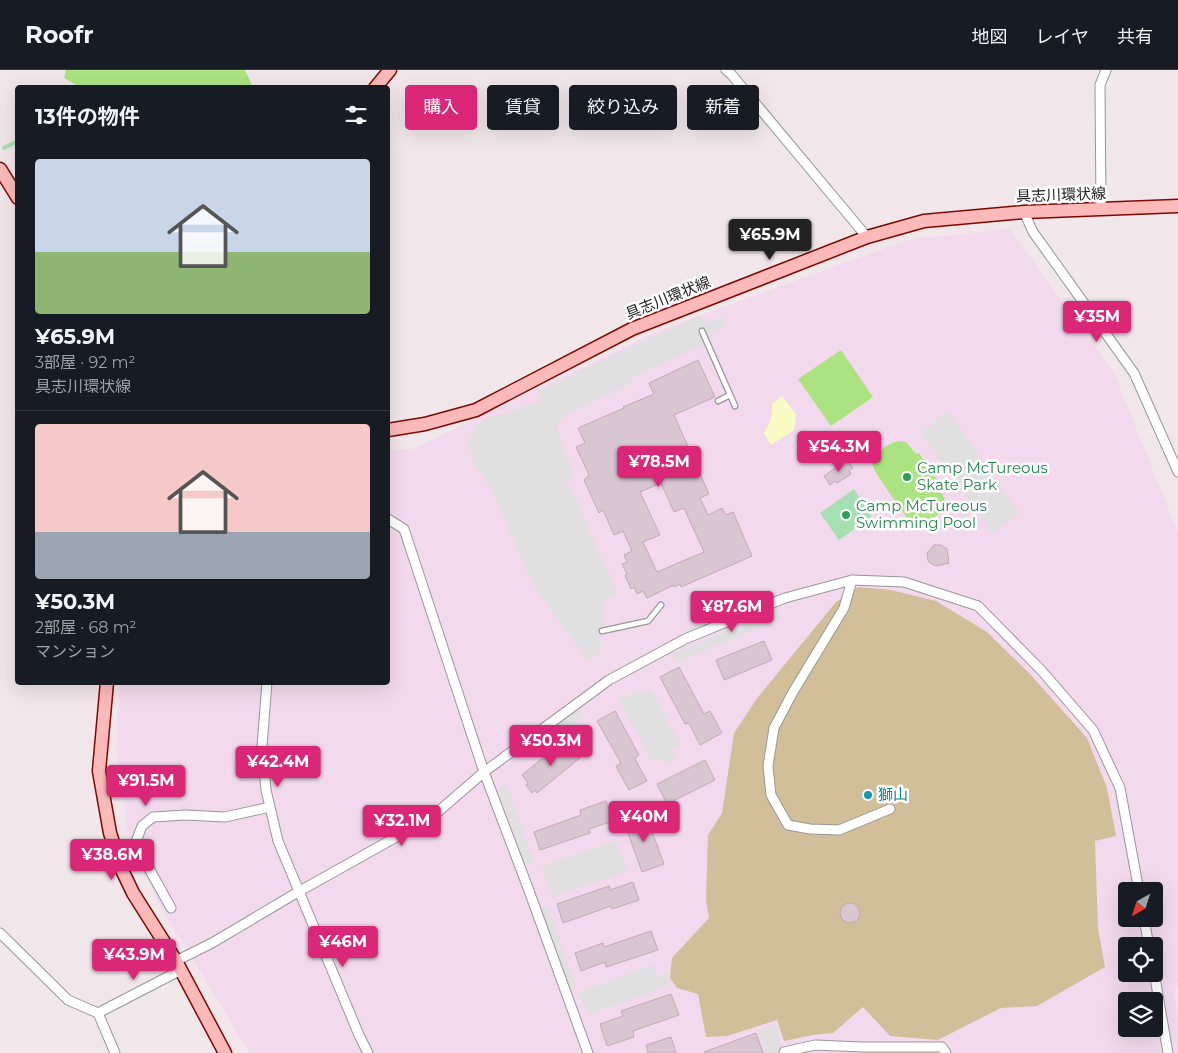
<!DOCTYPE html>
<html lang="ja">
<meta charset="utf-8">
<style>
body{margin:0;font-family:Montserrat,"Noto Sans JP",sans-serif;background:#242831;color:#f1f3f6;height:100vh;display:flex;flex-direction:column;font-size:19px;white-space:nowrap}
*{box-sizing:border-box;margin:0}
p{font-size:16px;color:#9ea1a6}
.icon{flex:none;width:28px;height:28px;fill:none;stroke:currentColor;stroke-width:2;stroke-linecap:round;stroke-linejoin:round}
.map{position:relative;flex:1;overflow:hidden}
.side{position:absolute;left:15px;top:15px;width:375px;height:600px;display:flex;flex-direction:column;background:#171b24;border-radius:5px;box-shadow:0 5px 20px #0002}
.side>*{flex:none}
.hud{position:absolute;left:405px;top:15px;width:475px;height:45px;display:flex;gap:10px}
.needle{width:32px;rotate:219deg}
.tools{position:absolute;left:1118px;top:812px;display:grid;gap:10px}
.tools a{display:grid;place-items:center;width:45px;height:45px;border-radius:5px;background:#171b24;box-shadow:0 5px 20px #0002;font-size:25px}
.price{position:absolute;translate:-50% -42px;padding:0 11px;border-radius:5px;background:#db2777;color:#fff;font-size:16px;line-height:32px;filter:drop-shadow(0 1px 2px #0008)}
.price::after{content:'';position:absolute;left:50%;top:30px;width:15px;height:11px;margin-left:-8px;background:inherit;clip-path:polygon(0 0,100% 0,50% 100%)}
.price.active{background:#222;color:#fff}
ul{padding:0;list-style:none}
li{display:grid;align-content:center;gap:10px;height:265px;padding:0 20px}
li+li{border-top:1px solid #363941}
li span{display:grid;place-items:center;height:155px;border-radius:5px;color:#555}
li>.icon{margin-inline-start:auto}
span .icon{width:90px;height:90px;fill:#fffc;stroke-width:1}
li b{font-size:21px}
h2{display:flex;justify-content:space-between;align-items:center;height:60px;padding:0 20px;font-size:21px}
.pill{padding:0 18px;border-radius:5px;background:#171b24;box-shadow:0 5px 20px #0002;font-size:18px;line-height:45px}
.pill.active{background:#db2777;color:#fff}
header{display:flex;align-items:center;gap:30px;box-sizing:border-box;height:70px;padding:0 25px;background:#171b24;border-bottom:1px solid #363941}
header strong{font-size:24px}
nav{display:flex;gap:28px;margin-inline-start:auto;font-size:18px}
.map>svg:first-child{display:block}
.military{fill:#f3d9ed;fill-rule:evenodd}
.forest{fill:#d2bf99}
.park{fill:#f9fcc2}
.pitch{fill:#abe381}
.parking{fill:#e0e0e0}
.water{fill:#a5e0b0}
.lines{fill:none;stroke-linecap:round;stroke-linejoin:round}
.stream{stroke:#a5e0b0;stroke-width:4}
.building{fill:#d8c6d1;stroke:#c3a8b8;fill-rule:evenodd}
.lane-casing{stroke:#979797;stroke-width:7}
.street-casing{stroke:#979797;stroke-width:11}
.secondary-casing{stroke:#7d0900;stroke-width:15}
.lane{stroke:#fff;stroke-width:4.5}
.street{stroke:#fff;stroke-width:9}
.secondary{stroke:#fcb9b9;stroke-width:12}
.leisure-dot{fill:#2e9e5b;stroke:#fff;stroke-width:2}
.culture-dot{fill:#0f9aa8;stroke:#fff;stroke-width:2}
.labels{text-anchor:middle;stroke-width:5;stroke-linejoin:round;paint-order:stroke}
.street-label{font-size:15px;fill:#202020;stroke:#fff}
.leisure-label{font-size:15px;fill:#27864d;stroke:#fff;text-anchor:start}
.culture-label{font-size:15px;fill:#0d838f;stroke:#fff;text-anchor:start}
</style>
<header>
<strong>Roofr</strong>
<nav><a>地図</a><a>レイヤ</a><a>共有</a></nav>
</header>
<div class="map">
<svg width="1178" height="983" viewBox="0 0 1178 983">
<rect width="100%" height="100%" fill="#f1e6ea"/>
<path class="military" d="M1010,159L1114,303L1178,463V912L1175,925L1178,951V983H250L157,831L130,775L116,682L120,613L388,612V379H413L660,260L911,169ZM1126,821H1154V849H1126ZM1126,876H1154V904H1126ZM1126,931H1154V959H1126Z"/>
<path class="forest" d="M858,517L891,520L936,531L987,562L1030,604L1087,668L1107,718L1116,766L1095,771L1098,858L1105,897L1037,936L1001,938L938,970L890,966L863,937L833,963L813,965L784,971L777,950L727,966L706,967L698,924L677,918L670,908L672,888L709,848L706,830L708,765L722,743L734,663L758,627L836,532Z"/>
<path class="park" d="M782,326L796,345L794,360L771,375L764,363C769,354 774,344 772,334Z"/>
<path class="pitch" d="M66,0H245L253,17H80L64,8Z
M841,280L873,327L831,356L798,309Z
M900,371L906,372L916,384L919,383L939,413L936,415C940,421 947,428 944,436C941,446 921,457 912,452C904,447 882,411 875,401L872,394C876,382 887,373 900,371Z"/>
<path class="parking" d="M701,246L705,253L723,246L727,256L709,264L711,271L632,308L633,313L565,345L558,354L557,360L575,406L567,410L617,522L609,526L605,531L600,584L586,590L583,583L534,517L493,422L474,393L469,375L470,367L475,356L488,347L506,344L540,331L537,322L635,274Z
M948,341L1020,444L992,463L921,363Z
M769,523L771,528L686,566L684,561Z
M778,539L782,548L676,593L672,584Z
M639,620L643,624L651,620L681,674L672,679L677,688L665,695L661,688L653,692L619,630Z
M578,637L584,646L528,688L522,680Z
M507,715L533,791L524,794L498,717Z
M616,771L627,802L552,826L542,796Z
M548,836L576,916L568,919L540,839Z
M654,895L658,906L667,903L671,914L588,945L579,922Z
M775,954L784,983H764L758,960Z"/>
<path class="water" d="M854,419L872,447L839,470L820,443Z"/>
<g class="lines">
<path class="stream" d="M4,78L18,71"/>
</g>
<path class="building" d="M698,290L715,327L674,345L709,424L700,428L708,445L722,438L726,445L733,442L752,486L681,517L680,514L674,517V515L647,528L643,521L637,524L634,517L631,519L625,505L627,504L622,494L627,492L624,485L632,481L623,461L614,465L603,440L599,443L584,410L589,405L576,377L585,373L578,358L624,338L623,337L654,324L649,313ZM661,413L674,442L684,438L704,482L657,502L643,472L660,465L640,422Z
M847,390L853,398L849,401L851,404L837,413L835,411L830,415L824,406Z
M934,475H941L947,479L949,493L936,496L930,493L928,490L927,483Z
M764,571L772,590L724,610L716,590Z
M679,597L704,644L710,641L722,663L700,675L689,653L685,654L660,607Z
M615,641L639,685L635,689L647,711L629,720L616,696L621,693L597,651Z
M566,669L581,687L537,723L535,720L532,723L526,715L528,713L522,705Z
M705,690L715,710L667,734L657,714Z
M606,731L613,751L589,759L590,763L540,780L534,762L581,745L580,740Z
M646,745L664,794L642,802L624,752Z
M633,812L639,830L612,839L611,836L563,853L557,834L609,816L610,820Z
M840 843a10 10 0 1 1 20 0a10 10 0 1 1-20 0Z
M651,861L658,880L606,897L605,892L581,901L575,883L603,873L604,877Z
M671,924L679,945L633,961L634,967L607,976L600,954L623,946L621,941Z
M756,963L763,983H704V982Z
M671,967L676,983H648L646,975Z"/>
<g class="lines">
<defs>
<path id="lane" d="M702,261L735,336
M718,331L730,325
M602,561L648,551L661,535"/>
<path id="street" d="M726,0L731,4L867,167
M1101,140L1100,15L1106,0
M1024,142L1033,162L1134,303L1178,402
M388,449L404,459L484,702L528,818L588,983
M852,510L844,538L793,622L774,658L768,696L771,725L788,755L810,759L839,760L890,739
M267,612L262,676L266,720L278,771L359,965L368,983
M171,838L142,786L137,769L142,756L153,747L186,745L225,747L270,737
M1144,849L1149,876
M0,863L68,930L98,943L115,983
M176,891L212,873L298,822L432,747L484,702L609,610L685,569L785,528L852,510L904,512L978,536L1041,600L1093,660L1120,718L1139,821
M1154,902L1168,983
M98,943L181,900
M784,982L815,975L862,977H942L946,983"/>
<path id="secondary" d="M375,18L390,0
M0,99L18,128
M388,360L425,354L476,340L632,259L867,167L924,151L1024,142L1178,136
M107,612L99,701L110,763L122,800L133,823L176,891L225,983"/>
</defs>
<use href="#lane" class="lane-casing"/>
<use href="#street" class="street-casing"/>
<use href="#secondary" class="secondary-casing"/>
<use href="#lane" class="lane"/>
<use href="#street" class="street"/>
<use href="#secondary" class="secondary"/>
</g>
<g class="leisure-dot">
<circle cx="907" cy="407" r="5"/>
<circle cx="846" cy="445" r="5"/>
</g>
<circle class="culture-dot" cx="868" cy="725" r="5"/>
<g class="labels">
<g class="street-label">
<text transform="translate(1061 125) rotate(-2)" y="5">具志川環状線</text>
<text transform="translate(668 228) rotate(-22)" y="5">具志川環状線</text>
</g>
<g class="leisure-label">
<text x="917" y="403">Camp McTureous<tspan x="917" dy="17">Skate Park</tspan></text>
<text x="856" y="441">Camp McTureous<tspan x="856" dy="17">Swimming Pool</tspan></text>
</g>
<g class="culture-label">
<text x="878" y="730">獅山</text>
</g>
</g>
</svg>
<div class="tools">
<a><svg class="needle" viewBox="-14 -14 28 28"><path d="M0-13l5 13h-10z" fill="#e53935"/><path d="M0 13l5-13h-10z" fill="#9ea1a6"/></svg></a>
<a><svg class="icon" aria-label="locate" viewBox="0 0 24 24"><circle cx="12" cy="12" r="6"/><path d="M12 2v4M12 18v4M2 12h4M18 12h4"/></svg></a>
<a><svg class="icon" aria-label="layers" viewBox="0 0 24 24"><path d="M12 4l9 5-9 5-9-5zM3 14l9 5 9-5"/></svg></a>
</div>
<b class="price active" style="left:770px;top:191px">¥65.9M</b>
<b class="price" style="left:1097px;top:273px">¥35M</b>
<b class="price" style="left:839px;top:403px">¥54.3M</b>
<b class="price" style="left:659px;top:418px">¥78.5M</b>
<b class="price" style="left:732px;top:563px">¥87.6M</b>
<b class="price" style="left:551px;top:697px">¥50.3M</b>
<b class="price" style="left:278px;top:718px">¥42.4M</b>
<b class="price" style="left:146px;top:737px">¥91.5M</b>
<b class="price" style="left:644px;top:773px">¥40M</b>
<b class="price" style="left:402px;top:777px">¥32.1M</b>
<b class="price" style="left:112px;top:811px">¥38.6M</b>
<b class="price" style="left:343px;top:898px">¥46M</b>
<b class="price" style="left:134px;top:911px">¥43.9M</b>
<div class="hud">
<a class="pill active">購入</a>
<a class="pill">賃貸</a>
<a class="pill">絞り込み</a>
<a class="pill">新着</a>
</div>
<section class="side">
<h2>13件の物件<svg class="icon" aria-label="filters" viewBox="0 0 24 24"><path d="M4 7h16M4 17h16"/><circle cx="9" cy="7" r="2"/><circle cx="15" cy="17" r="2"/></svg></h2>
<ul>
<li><span style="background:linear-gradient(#c9d6e8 60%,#8fb573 0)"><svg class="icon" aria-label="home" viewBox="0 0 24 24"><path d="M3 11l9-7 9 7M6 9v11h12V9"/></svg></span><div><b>¥65.9M</b><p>3部屋 · 92 m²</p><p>具志川環状線</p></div></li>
<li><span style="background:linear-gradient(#f6c9c9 70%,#9aa5b1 0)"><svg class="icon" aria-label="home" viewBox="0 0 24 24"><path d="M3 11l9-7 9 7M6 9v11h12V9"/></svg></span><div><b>¥50.3M</b><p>2部屋 · 68 m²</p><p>マンション</p></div></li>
</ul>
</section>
</div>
